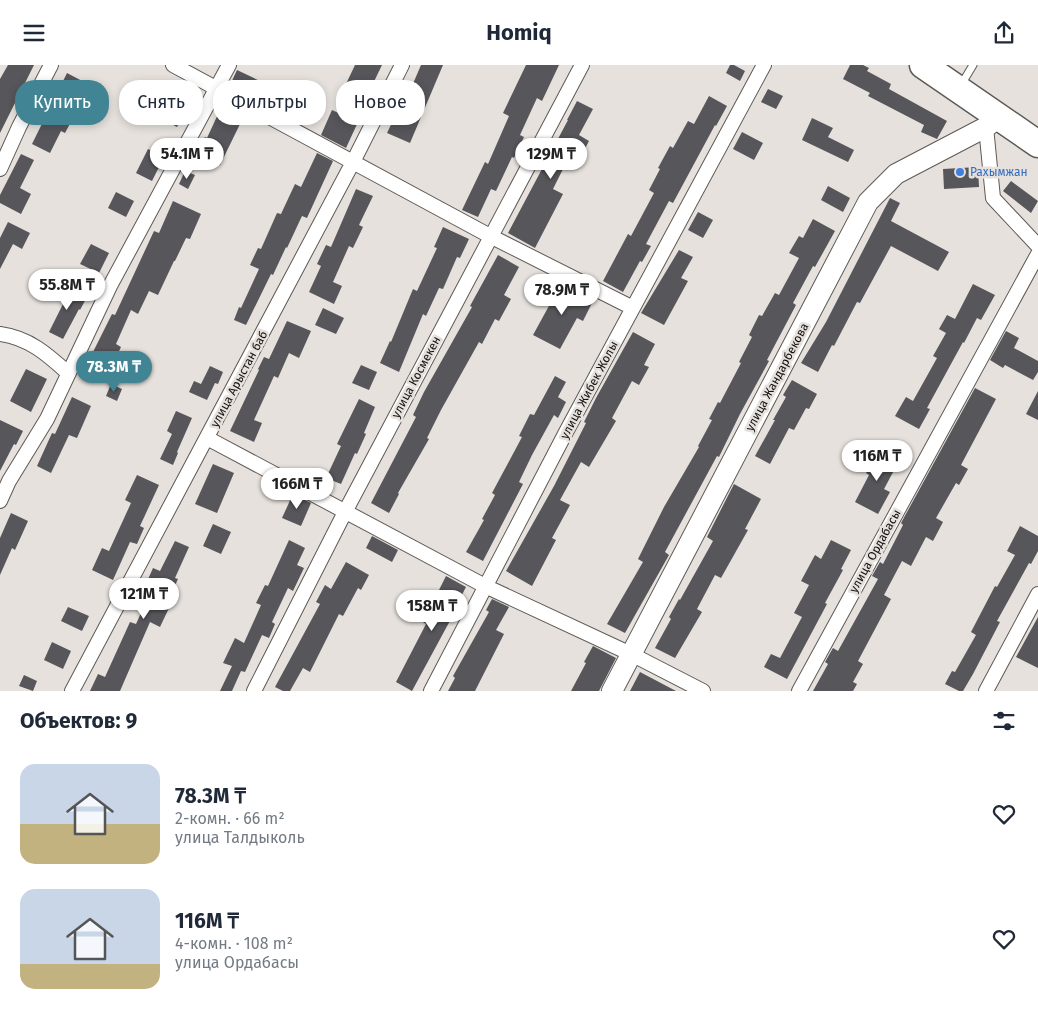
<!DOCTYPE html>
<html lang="ru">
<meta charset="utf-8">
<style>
body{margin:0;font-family:"Fira Sans",sans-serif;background:#f2f2f3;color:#1f2937;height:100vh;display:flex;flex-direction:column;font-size:19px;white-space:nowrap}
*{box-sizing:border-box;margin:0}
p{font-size:16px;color:#747a83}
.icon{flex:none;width:28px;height:28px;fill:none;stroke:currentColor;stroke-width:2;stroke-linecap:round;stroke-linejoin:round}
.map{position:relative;height:626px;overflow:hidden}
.drawer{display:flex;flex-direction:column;background:#fff;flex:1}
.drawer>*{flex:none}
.hud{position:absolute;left:15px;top:15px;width:500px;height:45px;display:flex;gap:10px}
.price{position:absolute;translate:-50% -42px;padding:0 11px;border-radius:18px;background:#fff;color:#222;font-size:16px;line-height:32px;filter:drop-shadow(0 1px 2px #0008)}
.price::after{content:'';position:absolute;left:50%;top:30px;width:15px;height:11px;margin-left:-8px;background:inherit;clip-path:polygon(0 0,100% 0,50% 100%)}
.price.current{background:#418594;color:#fff}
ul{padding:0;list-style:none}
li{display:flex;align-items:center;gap:15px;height:125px;padding:0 20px}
li span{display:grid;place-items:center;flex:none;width:140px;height:100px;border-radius:15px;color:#555}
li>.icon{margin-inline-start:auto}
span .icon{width:60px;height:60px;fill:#fffc;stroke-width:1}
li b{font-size:21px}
h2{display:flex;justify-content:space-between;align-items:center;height:60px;padding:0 20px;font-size:21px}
.chip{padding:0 18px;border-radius:20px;background:#fff;box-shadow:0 2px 8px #0003;font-size:18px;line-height:45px}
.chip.current{background:#418594;color:#fff}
header{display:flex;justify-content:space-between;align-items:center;height:65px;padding:0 20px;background:#fff;font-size:22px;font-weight:700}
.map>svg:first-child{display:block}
.building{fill:#57565b}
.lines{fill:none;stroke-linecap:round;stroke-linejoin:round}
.lane-casing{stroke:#5d5955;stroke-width:9}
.street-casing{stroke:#5d5955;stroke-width:16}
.secondary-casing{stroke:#5d5955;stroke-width:22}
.highway-casing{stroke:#5d5955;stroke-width:29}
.lane{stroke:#fff;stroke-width:7}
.street{stroke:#fff;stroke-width:14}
.secondary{stroke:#fff;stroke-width:20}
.highway{stroke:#fff;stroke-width:26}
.shop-dot{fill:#3f7fe0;stroke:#e6e1dc;stroke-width:2}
.labels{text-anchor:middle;stroke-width:5;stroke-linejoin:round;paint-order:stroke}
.shop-label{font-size:12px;fill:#366cbe;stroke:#e6e1dc;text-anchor:start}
.street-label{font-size:12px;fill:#141211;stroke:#e6e1dc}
</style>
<header><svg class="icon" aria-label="menu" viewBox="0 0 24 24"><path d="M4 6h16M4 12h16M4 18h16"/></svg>Homiq<svg class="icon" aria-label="share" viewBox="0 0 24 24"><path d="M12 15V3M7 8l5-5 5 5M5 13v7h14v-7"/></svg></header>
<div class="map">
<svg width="1038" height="626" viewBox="0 0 1038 626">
<rect width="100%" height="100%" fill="#e6e1dc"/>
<path class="building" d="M8,0H34L0,68V14Z
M355,0H382L368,29L346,19Z
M421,0H443L410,78L387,68L410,20L412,21Z
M526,0H559L542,36L537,33L520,70L524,72L514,93L512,92L496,126L491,124L478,152L462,145L485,97L488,99L509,51L503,48Z
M730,0H734L745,6L740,16L726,8Z
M850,0H863L869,3L867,6L891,19L889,24L947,56L937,74L921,67L924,60L868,31L870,28L843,14Z
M237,5L260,16L254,30L230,20Z
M67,8L84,17L68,49L74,51L65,68L61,66L50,88L32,79Z
M768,24L783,31L776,44L761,37Z
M169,29L189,38L177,62L158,52Z
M709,31L727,41L716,61L715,60L673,138L669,136L646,179L651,181L642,197L640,196L623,227L603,216L628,169L631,171L654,128L649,125L660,104L658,103L670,81L673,83L688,56L694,59Z
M577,36L593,44L579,70L589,76L579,95L570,90L553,124L563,129L535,183L508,168L568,55H567Z
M332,45L358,57L346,83L321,70Z
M219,47L241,57L220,100L197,90L205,72L207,73Z
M812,53L833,63L828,72L854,85L848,97L802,75Z
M742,67L763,78L754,95L733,84Z
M148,84L164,92L152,116L136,108Z
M317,88L333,96L307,153L302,151L287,183L286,182L273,210L271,209L246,260L234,255L239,242L241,243L259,204L250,200L258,183L261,184L277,148L281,149L295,119L301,122Z
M21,89L34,95L20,123L31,129L21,149L0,138V130Z
M978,102L979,122L944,124L943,104Z
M185,106L195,110L188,124L179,119Z
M1011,116L1038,136L1031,148L1003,126Z
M828,121L850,133L843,147L821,135Z
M356,124L373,131L359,160L363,162L353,183L349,181L333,217L342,221L334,239L309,227L321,201L317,199L326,180L331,182Z
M116,127L134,136L126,152L108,143Z
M890,133L900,138L891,156L949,187L938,206L891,181L860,238L857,237L834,281L832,280L818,307L801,298L826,257Z
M173,136L201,149L190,174L186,173L175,196H174L158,230L149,226L138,249L131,245L116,279L121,282L111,303L90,293L112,249L115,250L154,166L159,168Z
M698,147L713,155L703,173L688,165Z
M813,154L835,166L815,202L813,201L793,238L796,240L767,295L769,296L740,349L719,392L717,391L665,487L669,490L625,568L607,559L643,497L638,494L664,442L699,382L698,381L712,355L709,354L718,337L720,338L741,298L739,297L752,272L749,270L759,250L762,251L775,228L779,230L799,193L789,188L799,171L803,173Z
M8,157L30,168L22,184L13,179L0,204V173Z
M443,162L469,174L460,193L457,192L443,224L439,223L426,251L423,249L399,307L380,298L390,276L391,277L413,224L417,226L437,183L434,182Z
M91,179L109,188L99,208L80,199Z
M679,185L693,192L681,213L688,216L664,260L641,248Z
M498,190L519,202L504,230L511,234L499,256L495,254L482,279L479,277L441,345L427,373L429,374L398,428L399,429L389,448L371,438L416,352L413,350L424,327L472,242L470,241Z
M561,219L593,236L583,256L577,253L560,284L533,270Z
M973,219L995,230L981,255L977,253L964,278L963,277L927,343L930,344L919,364L895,351L906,332L913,336L937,293L933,291L946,268L939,264L947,250L955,254Z
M64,221L87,232L80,245L79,244L63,274L49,267L64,237L57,233Z
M323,243L344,253L336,269L315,260Z
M287,256L311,266L299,293L289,288L278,313L274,311L254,355L262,358L254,377L230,366L259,305L258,304L264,292L269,294Z
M1006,266L1019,273L1014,283L1038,296V307L1033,315L1005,300L1003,303L990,295Z
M633,267L655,279L644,300L649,302L639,320L632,316L612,353L616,356L589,402L581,397L560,435L570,440L552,473L556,475L532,521L506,506L554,421L586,358L584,357L596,333Z
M361,300L377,307L369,325L352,318Z
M210,301L223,307L218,319L215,318L207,335L189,327L194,316L201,319Z
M26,304L47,314L31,347L10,336Z
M555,311L566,317L558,332L566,337L558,353L554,350L532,390L519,417L523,419L483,496L466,487L484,455L482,454L495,430L492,428L522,372L519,371L530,349L534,350Z
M792,315L817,329L809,344L806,343L794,365L789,363L770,399L755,391L775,355H773L786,332L783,330Z
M111,319L122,324L117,336L106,331Z
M975,323L996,334L961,400L968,404L959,420L956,418L936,453L943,457L933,476L926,472L911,501L902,496L884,530L891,534L858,596L863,599L853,617L857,619L853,626H813L828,599L825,597L833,583L838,586L878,514L872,511L880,497L883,499L903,460L901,458Z
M1038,326V355L1026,349Z
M72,332L91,341L77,373L69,370L51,408L37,401L52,368L55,369Z
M359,334L375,342L364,368L366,369L357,389L355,388L341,419L326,413L341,381L337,379Z
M176,346L192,353L177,387L178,388L173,400L160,394L172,369L167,366Z
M0,355L23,366L16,380L14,379L0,406Z
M878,385L899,396L884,424L890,427L878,449L855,437L869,410L866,408Z
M213,399L234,408L217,448L195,439Z
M137,410L159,420L140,461L144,463L137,479L130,477L113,515L92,505L102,483L109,486L131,438L125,435Z
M734,419L761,434L745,464L748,465L721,513L715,510L697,544L702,547L675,593L655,583L671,554L669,552L679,534L680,535L713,476L707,472Z
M293,429L311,438L301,461L282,453Z
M11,448L28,456L15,485L12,483L0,510V473Z
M213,459L231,467L221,489L203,481Z
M1020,461L1038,471V486L1031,499L1029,498L997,556L1000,557L973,609L963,626H959L945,619L952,606L955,607L976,570L971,567L995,521L997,522L1015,490L1007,486Z
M372,471L398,485L392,497L366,483Z
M289,475L305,483L297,500L304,503L293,526L288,523L272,557L275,559L269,573L262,570L245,607L241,606L232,626H220L232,601L223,598L235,573L244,578L261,540L256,538L265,520L268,521Z
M831,475L851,485L841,504L843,505L825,538L827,539L787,614L764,602L771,589L780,593L802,552L794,548L809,520L801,516L815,490L821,494Z
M175,476L189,482L175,513L178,514L165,542L169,543L160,562L150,557L120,626H90L98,609L105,612L130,557L136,559L152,524L145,521L153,503L160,506Z
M346,497L369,510L361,525L358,523L343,551L339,549L310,607L303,603L290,626H283L275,622L320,539L316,537L325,520L331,524Z
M446,511L466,522L451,551L452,552L412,626L396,617L426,559L423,557Z
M492,534L509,542L496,565L504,569L475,626H448L455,613L453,611L489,547L486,545Z
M68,542L89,551L82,566L61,556Z
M1038,552V603L1016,592Z
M52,577L71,586L63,604L44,595Z
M593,581L616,593L599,626H571L586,598L584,597Z
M640,607L676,626H630Z
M24,610L37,616L33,626L19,621Z"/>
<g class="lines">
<defs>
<path id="lane" d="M961,20L973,0"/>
<path id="street" d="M173,0L490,171L633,243
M986,62L993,133L1038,181
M0,104L19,62L51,0
M0,269C29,273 47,289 68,308
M207,373L485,521L631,589L703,626
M0,436L9,416L47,354L110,221L229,0
M72,626L353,97L402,0
M254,626L345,447L582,0
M431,626L566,367L764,0
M799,626L1038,189
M986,626L1038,529"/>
<path id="secondary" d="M612,626L868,137L896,109L986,62L999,52"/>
<path id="highway" d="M923,0L1038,79"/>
</defs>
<use href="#lane" class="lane-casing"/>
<use href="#street" class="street-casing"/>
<use href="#secondary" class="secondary-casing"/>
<use href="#highway" class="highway-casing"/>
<use href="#lane" class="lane"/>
<use href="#street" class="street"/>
<use href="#secondary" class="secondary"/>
<use href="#highway" class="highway"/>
</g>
<circle class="shop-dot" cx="960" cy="107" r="5"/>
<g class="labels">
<g class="shop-label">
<text x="970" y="111">Рахымжан</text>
</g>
<g class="street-label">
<text transform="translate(416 312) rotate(-62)" y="4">улица Космекен</text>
<text transform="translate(777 312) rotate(-62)" y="4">улица Жандарбекова</text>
<text transform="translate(239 314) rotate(-62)" y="4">улица Арыстан баб</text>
<text transform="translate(589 325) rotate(-62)" y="4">улица Жибек Жолы</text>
<text transform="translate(875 486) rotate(-61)" y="4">улица Ордабасы</text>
</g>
</g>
</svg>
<b class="price" style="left:187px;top:115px">54.1M ₸</b>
<b class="price" style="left:551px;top:115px">129M ₸</b>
<b class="price" style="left:67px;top:246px">55.8M ₸</b>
<b class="price" style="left:562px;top:251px">78.9M ₸</b>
<b class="price current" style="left:114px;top:328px">78.3M ₸</b>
<b class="price" style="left:877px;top:417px">116M ₸</b>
<b class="price" style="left:297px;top:445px">166M ₸</b>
<b class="price" style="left:144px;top:555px">121M ₸</b>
<b class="price" style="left:432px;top:567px">158M ₸</b>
<div class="hud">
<a class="chip current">Купить</a>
<a class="chip">Снять</a>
<a class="chip">Фильтры</a>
<a class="chip">Новое</a>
</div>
</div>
<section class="drawer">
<h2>Объектов: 9<svg class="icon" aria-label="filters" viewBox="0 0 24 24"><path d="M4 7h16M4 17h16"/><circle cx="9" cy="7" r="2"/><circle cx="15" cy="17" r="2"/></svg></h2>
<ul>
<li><span style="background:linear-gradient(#c9d6e8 60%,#c2b280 0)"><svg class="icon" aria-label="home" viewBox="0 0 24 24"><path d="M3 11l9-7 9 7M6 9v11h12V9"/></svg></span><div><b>78.3M ₸</b><p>2-комн. · 66 m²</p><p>улица Талдыколь</p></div><svg class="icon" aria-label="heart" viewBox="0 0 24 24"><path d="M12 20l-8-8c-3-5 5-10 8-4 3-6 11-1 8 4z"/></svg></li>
<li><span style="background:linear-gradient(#c9d6e8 75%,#c2b280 0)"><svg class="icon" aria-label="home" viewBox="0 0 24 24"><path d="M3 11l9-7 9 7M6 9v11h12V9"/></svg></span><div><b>116M ₸</b><p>4-комн. · 108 m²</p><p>улица Ордабасы</p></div><svg class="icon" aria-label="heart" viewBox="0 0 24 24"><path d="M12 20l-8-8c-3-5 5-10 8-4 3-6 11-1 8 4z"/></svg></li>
</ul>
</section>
